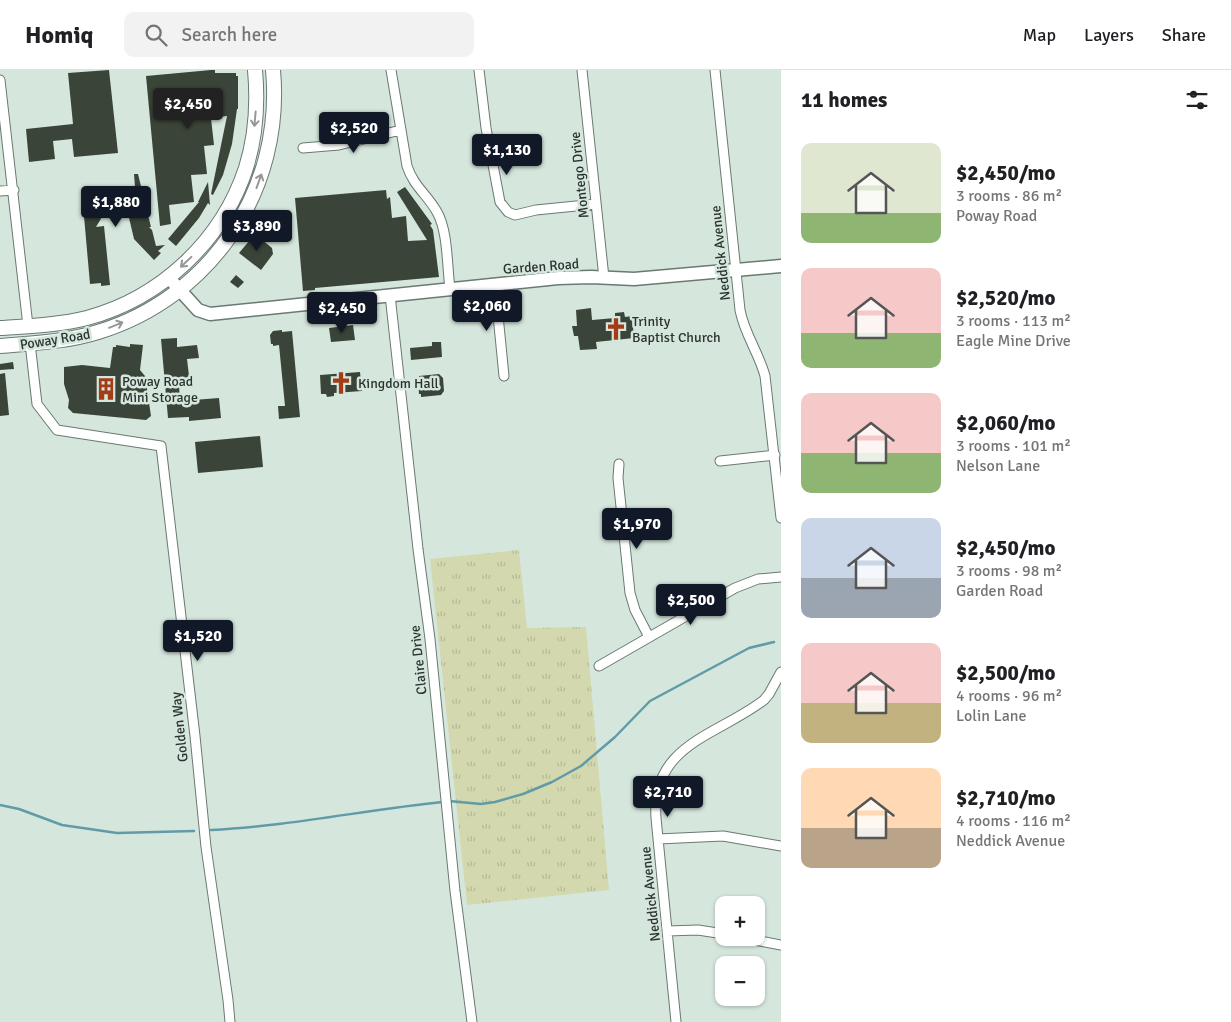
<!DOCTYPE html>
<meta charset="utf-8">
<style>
body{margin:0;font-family:Signika,sans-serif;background:#f2f2f2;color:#202124;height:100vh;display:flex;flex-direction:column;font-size:19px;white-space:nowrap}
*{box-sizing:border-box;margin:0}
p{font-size:16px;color:#757577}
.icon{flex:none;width:28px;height:28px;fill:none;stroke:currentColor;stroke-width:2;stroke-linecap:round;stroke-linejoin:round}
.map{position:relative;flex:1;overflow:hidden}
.side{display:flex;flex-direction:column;background:#fff;width:450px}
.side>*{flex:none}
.tools{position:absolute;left:715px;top:826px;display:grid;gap:10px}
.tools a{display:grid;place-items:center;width:50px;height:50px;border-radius:10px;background:#fff;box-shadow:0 1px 4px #0004;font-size:25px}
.price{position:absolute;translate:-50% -42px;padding:0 11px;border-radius:5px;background:#111827;color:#fff;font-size:16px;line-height:32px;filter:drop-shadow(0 1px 2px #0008)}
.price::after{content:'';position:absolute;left:50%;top:30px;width:15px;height:11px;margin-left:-8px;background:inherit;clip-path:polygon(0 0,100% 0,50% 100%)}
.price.active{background:#222;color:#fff}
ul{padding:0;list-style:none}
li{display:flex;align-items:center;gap:15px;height:125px;padding:0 20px}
li span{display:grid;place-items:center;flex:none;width:140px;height:100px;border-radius:10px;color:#555}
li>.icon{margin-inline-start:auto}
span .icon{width:60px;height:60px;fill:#fffc;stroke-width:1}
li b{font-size:21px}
h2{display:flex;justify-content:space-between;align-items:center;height:60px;padding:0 20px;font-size:21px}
header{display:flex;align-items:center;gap:30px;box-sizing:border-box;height:70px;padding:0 25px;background:#fff;border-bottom:1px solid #e0e0e0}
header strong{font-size:24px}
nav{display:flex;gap:28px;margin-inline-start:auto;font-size:18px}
.search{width:350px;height:45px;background:#f2f2f2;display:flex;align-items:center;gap:12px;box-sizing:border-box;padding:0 18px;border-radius:10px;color:#757577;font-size:19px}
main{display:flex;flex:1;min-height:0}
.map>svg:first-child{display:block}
.grass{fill:url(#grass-tufts)}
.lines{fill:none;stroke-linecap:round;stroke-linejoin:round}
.stream{stroke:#609ba7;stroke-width:2.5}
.building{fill:#3b4438}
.street-casing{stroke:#6a7971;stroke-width:11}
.secondary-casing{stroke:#6a7971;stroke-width:15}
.primary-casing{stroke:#6a7971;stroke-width:16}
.street{stroke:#fff;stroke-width:9}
.secondary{stroke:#fff;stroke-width:12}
.primary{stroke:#fff;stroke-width:14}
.oneway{stroke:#959897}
.labels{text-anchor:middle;stroke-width:5;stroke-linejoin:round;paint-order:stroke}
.street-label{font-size:14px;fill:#2b322f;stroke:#d5e7dd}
.poi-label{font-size:14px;fill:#2b322f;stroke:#d5e7dd;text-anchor:start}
</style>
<header>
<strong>Homiq</strong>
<div class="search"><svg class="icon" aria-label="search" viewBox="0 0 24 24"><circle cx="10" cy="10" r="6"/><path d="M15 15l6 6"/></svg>Search here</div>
<nav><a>Map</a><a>Layers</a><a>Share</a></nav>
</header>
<main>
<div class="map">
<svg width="781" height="952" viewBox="0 0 781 952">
<defs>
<pattern id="grass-tufts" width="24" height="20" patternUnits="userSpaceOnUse" patternTransform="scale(1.25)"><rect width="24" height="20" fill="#d3d8af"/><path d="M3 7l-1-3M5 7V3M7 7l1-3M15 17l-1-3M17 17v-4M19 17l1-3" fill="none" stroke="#b5ba97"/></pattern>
</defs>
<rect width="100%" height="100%" fill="#d5e7dd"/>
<path class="grass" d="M519,480L527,558L586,557L609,820L467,835L430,489Z"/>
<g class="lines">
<path class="stream" d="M449,731L481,734L495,732L523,724L552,712L581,696L615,667L650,631L749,578L774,572
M0,735L19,739L62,755L117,763L194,761
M211,760C289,756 365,740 442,732"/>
</g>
<path class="building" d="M109,0L118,83L74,87L72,69L53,71L55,89L29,92L26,59L73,54L68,3Z
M211,0H215V3H236V6H238V39H237L232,74L223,105L213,125L211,124L227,46L211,48L214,75L204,76L207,104L191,105L194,132L169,135L171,154L160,156L146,6Z
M134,104H138L151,157H149L152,160L156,176L165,175L158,181L161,183L154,190L134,169L126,135L109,131V136H104L105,142L96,157L104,156L110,215L101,216V213L90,214L83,135L90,134L89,127H97V120L135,117Z
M208,112L210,135L208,133L199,148L176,176L168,169L199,132H198Z
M405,117L432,154L430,155L433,160L439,207L315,218V220L303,221L295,128L386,120L387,129L390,127L392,148L406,146L408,171L427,170L397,122Z
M255,164L272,178L273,184L261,200L239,183Z
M236,205L244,212L238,218L230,212Z
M591,238L592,250L615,248V243L624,242L625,247L632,246L634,268L596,272L597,279L580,280L578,266H574L572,256H577L576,240Z
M353,255L355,270L331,272L329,258Z
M282,260V262L292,261L300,347L279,349L278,336H285L279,275L273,276V274H271L270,265L273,261Z
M177,268V277L197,275L199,288L187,289L190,314L179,315L180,331L219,328L221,348L189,351V347L168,348L161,269Z
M432,272H441L442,287L411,290L410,278L432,276Z
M130,274L143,275L140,300L145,306L151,346L146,350L73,343L68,338L69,330L64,314V297L82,295L110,298L113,277H116V275L130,277Z
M13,292L14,299L0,300V294Z
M360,302L362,321L334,323V326L327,327L326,324H321L320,305Z
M5,303L9,345L0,346V304Z
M439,304L443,308L444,321L441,325L421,327V324H419L418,310H419V306Z
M260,366L263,397L198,403L195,372Z"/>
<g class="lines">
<defs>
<path id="street" d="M391,0L407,96C414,117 427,124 437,142C448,161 447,196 450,219
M479,0L486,58L500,132L508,142L515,145L536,140L596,134
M582,0L604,208
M715,0L740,240C744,263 759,283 765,306L781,448
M0,10L28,256
M303,78L339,75L401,60
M0,121L14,120
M495,215L504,306
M390,225L418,479L430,569L455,821L472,952
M30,273L37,334L57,360L161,376L195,666L206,777L228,930L230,952
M720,391L775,385
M619,394L618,408L630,523L635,540L649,567
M599,596L735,518L758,509L781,507
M658,769L723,766L781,776
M667,861L698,860L724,864
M744,868L781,875
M676,952L656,748C651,674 717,666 764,630L769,624L781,602"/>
<path id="secondary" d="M169,208L198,240L210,244L558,208L591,207L634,209L781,196"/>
<path id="primary" d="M0,258C29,256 59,255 87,248C161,228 222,171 246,98C256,66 258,33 255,0
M0,276C32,273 66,272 98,262C212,227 284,119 273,0"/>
</defs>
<use href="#street" class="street-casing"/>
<use href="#secondary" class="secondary-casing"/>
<use href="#primary" class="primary-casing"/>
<use href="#street" class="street"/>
<use href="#secondary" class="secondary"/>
<use href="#primary" class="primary"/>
</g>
<defs><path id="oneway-shaft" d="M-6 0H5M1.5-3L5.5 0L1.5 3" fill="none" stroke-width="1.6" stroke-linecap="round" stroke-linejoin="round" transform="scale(1.25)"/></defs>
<g class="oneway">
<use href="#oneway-shaft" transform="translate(255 49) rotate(95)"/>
<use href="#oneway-shaft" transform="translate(259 111) rotate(-70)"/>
<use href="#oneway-shaft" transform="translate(186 192) rotate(137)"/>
<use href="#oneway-shaft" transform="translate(116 255) rotate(-22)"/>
</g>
<defs>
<symbol id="church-bare" viewBox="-9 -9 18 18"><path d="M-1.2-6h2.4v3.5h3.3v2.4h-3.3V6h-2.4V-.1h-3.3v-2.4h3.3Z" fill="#a33c17" stroke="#d5e7dd" stroke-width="2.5" paint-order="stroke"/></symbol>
<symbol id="building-bare" viewBox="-9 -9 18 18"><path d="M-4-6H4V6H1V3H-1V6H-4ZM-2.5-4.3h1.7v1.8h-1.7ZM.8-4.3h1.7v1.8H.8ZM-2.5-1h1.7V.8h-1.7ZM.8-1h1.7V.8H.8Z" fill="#a33c17" stroke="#d5e7dd" stroke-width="2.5" paint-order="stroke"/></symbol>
</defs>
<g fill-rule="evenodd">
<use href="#church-bare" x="600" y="243" width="32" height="32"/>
<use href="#church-bare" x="325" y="297" width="32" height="32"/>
<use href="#building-bare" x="90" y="303" width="32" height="32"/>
</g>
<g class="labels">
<g class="street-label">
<text transform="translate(579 105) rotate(-96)" y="5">Montego Drive</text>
<text transform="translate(720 183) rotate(-96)" y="5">Neddick Avenue</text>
<text transform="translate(541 196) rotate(-4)" y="5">Garden Road</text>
<text transform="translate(55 269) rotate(-9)" y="5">Poway Road</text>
<text transform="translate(418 590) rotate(-96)" y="5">Claire Drive</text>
<text transform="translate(179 657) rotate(-96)" y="5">Golden Way</text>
<text transform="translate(650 824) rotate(-96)" y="5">Neddick Avenue</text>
</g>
<g class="poi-label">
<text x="632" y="256">Trinity<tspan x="632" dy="16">Baptist Church</tspan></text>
<text x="122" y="316">Poway Road<tspan x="122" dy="16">Mini Storage</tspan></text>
<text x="358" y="318">Kingdom Hall</text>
</g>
</g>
</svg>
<div class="tools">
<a>+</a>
<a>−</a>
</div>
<b class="price active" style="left:188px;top:60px">$2,450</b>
<b class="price" style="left:354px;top:84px">$2,520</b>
<b class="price" style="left:507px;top:106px">$1,130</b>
<b class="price" style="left:116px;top:158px">$1,880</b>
<b class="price" style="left:257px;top:182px">$3,890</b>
<b class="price" style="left:487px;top:262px">$2,060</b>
<b class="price" style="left:342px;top:264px">$2,450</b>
<b class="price" style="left:637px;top:480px">$1,970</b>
<b class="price" style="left:691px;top:556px">$2,500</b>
<b class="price" style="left:198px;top:592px">$1,520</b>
<b class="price" style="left:668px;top:748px">$2,710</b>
</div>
<section class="side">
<h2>11 homes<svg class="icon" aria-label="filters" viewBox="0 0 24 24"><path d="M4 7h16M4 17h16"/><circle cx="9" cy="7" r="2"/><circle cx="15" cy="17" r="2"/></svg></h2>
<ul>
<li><span style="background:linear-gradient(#dfe7d0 70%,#8fb573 0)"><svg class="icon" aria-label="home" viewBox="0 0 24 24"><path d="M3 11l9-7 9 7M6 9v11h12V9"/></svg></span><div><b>$2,450/mo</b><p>3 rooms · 86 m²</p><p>Poway Road</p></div></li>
<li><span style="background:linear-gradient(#f6c9c9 65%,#8fb573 0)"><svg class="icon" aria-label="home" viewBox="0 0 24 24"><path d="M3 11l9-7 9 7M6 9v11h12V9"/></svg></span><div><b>$2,520/mo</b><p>3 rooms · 113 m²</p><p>Eagle Mine Drive</p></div></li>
<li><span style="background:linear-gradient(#f6c9c9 60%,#8fb573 0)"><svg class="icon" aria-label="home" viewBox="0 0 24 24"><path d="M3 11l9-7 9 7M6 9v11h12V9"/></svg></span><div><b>$2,060/mo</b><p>3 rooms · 101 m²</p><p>Nelson Lane</p></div></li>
<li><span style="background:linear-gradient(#c9d6e8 60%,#9aa5b1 0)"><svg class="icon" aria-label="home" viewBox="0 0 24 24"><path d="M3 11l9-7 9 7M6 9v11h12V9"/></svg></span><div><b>$2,450/mo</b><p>3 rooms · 98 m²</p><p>Garden Road</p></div></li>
<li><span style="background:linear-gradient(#f6c9c9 60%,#c2b280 0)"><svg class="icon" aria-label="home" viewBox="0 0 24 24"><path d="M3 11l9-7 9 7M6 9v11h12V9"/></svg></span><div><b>$2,500/mo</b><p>4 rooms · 96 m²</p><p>Lolin Lane</p></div></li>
<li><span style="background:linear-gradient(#ffd9b3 60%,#b9a48a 0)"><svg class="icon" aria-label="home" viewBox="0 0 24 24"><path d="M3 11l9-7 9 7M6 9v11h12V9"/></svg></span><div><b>$2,710/mo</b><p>4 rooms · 116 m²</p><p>Neddick Avenue</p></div></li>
</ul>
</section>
</main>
